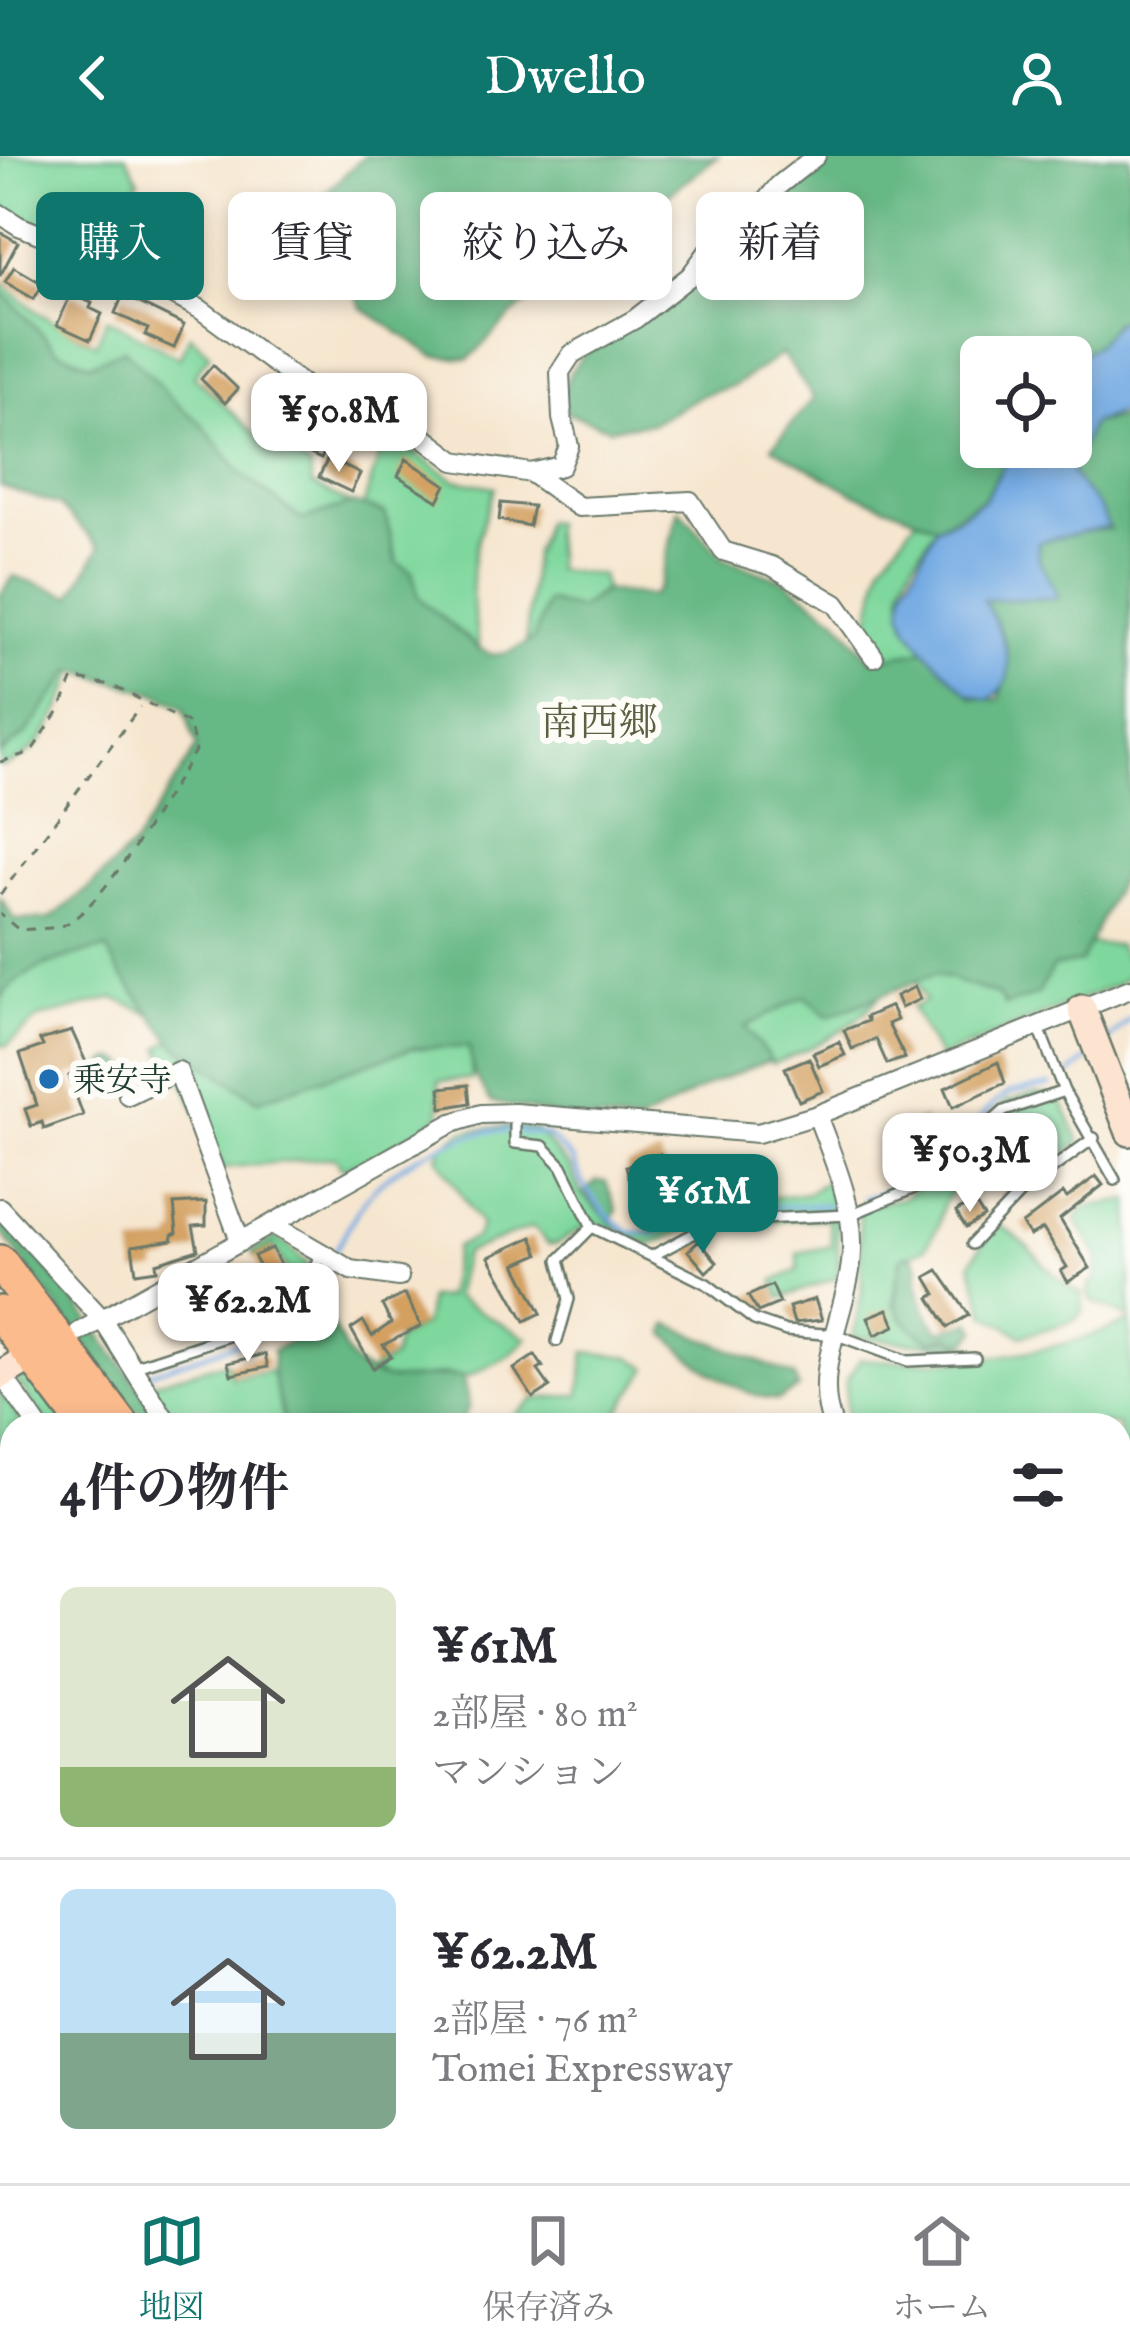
<!DOCTYPE html>
<html lang="ja">
<meta charset="utf-8">
<style>
body{margin:0;font-family:"IM FELL English","Noto Serif JP",serif;background:#f7f7f7;color:#2b2b33;height:100vh;display:flex;flex-direction:column;font-size:45px;white-space:nowrap}
*{box-sizing:border-box;margin:0}
p{font-size:39px;color:#7c7c81}
.icon{flex:none;width:66px;height:66px;fill:none;stroke:currentColor;stroke-width:2;stroke-linecap:round;stroke-linejoin:round}
.map{position:relative;flex:1;overflow:hidden}
.drawer{position:absolute;left:0px;top:1257px;width:1131px;height:771px;display:flex;flex-direction:column;background:#fff;border-radius:36px 36px 0 0;box-shadow:0 6px 18px #0003}
.drawer>*{flex:none}
.banner{position:absolute;left:36px;top:36px;width:1059px;height:108px;display:flex;gap:24px}
.controls{position:absolute;left:960px;top:180px;display:grid;gap:24px}
.controls a{display:grid;place-items:center;width:132px;height:132px;border-radius:18px;background:#fff;box-shadow:0 6px 18px #0003;font-size:60px}
.price{position:absolute;translate:-50% -102px;padding:0 27px;border-radius:24px;background:#fff;color:#222;font-size:39px;line-height:78px;filter:drop-shadow(0 3px 6px #0008)}
.price::after{content:'';position:absolute;left:50%;top:72px;width:36px;height:27px;margin-left:-18px;background:inherit;clip-path:polygon(0 0,100% 0,50% 100%)}
.price.selected{background:#0f766e;color:#fff}
ul{padding:0;list-style:none}
li{display:flex;align-items:center;gap:36px;height:300px;padding:0 60px}
li+li{border-top:3px solid #e1e1e2}
li span{display:grid;place-items:center;flex:none;width:336px;height:240px;border-radius:18px;color:#555}
li>.icon{margin-inline-start:auto}
span .icon{width:144px;height:144px;fill:#fffc;stroke-width:1}
li b{font-size:51px}
h2{display:flex;justify-content:space-between;align-items:center;height:144px;padding:0 60px;font-size:51px}
.pill{padding:0 42px;border-radius:18px;background:#fff;box-shadow:0 6px 18px #0003;font-size:42px;line-height:108px}
.pill.selected{background:#0f766e;color:#fff}
header{display:flex;justify-content:space-between;align-items:center;height:156px;padding:0 60px;background:#0f766e;color:#fff;font-size:54px;font-weight:600}
.tab-bar{display:flex;justify-content:space-around;align-items:center;height:168px;border-top:3px solid #e1e1e2;background:#fff;font-size:33px;color:#7c7c81}
.tab-bar a{display:grid;justify-items:center;gap:6px}
.tab-bar .selected{color:#0f766e}
.map>svg:first-child{display:block}
.green{fill:#7ed79c;stroke:#4e8a68;stroke-width:3}
.forest{fill:#66b884;stroke:#427a5c;stroke-width:3}
.water{fill:#75abe3;stroke:#4a748c;stroke-width:3}
.lines{fill:none;stroke-linecap:round;stroke-linejoin:round}
.stream{stroke:#75abe3;stroke-width:4.5}
.building{fill:#d3a061}
.lane-casing{stroke:#6a786a;stroke-width:14}
.street-casing{stroke:#6a786a;stroke-width:22}
.secondary-casing{stroke:#6a786a;stroke-width:32}
.highway-casing{stroke:#6a786a;stroke-width:38}
.path{stroke:#6a786a;stroke-width:3;stroke-dasharray:9 9;stroke-linecap:butt}
.lane{stroke:#fff;stroke-width:9}
.street{stroke:#fff;stroke-width:18}
.secondary{stroke:#fde4d1;stroke-width:27}
.highway{stroke:#fbbb8d;stroke-width:33}
.poi-dot{fill:#1f6fb2;stroke:#fdfcf7;stroke-width:4.5}
.labels{text-anchor:middle;stroke-width:12;stroke-linejoin:round;paint-order:stroke}
.poi-label{font-size:33px;fill:#1f3d34;stroke:#fdfcf7;text-anchor:start}
.quarter-label{font-size:39px;fill:#5e6044;stroke:#fdfcf7}
</style>
<header><svg class="icon" aria-label="back" viewBox="0 0 24 24"><path d="M15 5l-7 7 7 7"/></svg>Dwello<svg class="icon" aria-label="person" viewBox="0 0 24 24"><circle cx="12" cy="8" r="4"/><path d="M4 21q1-7 8-7t8 7"/></svg></header>
<div class="map">
<svg width="1130" height="2027" viewBox="0 0 1130 2027">
<rect width="100%" height="100%" fill="#fdfcf7"/>
<filter id="ink" filterUnits="userSpaceOnUse"><feTurbulence type="fractalNoise" baseFrequency=".00833" numOctaves="2"/><feDisplacementMap in="SourceGraphic" scale="24" xChannelSelector="R" yChannelSelector="G"/><feConvolveMatrix kernelMatrix="1 2 1 2 8 2 1 2 1" color-interpolation-filters="sRGB"/></filter>
<filter id="wash" filterUnits="userSpaceOnUse"><feTurbulence type="fractalNoise" baseFrequency=".004" numOctaves="4" result="noise"/><feDisplacementMap in="SourceGraphic" scale="48" xChannelSelector="R" yChannelSelector="G"/><feGaussianBlur stdDeviation="2.7" result="paint"/><feColorMatrix in="noise" values="0 0 0 0 0 0 0 0 0 0 0 0 0 0 0 0 0 1.4 0 .05"/><feComposite in="paint" operator="in"/></filter>
<g filter="url(#wash)">
<rect width="100%" height="100%" fill="#f6e6cf"/>
<path class="green" d="M0,0H126L139,25L82,86L18,70L0,54Z
M0,125L37,156L96,188L107,162L179,202L190,179L210,198L194,220L267,289L288,294L310,311L312,329L351,348L302,364L240,317L216,290L57,194L0,133Z
M383,288L407,292L455,324L495,331C471,398 465,422 480,493L418,442L412,416L398,408L385,357L363,350Z
M917,362L937,370C900,426 887,433 925,494L883,507L867,473L882,407Z
M545,365L552,366L556,414L601,419L604,433L579,454L553,446L533,484L526,487L533,400Z
M72,513L75,517C59,556 44,600 0,611V598L27,577Z
M1088,788L1117,789L1130,809V818L1118,828L939,902L912,852L925,845L916,825L935,818L999,839L1053,811L1081,806Z
M108,793L119,816L151,858L114,842L39,862L6,890L0,888C0,873 0,853 2,839C13,815 83,796 108,793Z
M805,840L828,860L879,840C856,872 809,894 772,908L745,871Z
M171,884L258,944L413,892L470,891L472,923L439,925L440,960L380,999L342,1012L335,1001L223,1012L178,915L170,910L160,892Z
M1035,938L1059,940L1080,986L1056,1005L1037,996L1022,982L955,1031L943,1048L938,1071L925,1092L900,1104L893,1148L930,1184H950L975,1192L853,1181L862,1135L859,1051L904,1042L945,1010L1006,946Z
M509,970L535,973L570,1012L581,1038L621,1076H648L702,1045L727,1047L808,1037L827,1024L837,1062L839,1121L781,1142L774,1125L798,1114V1097L832,1090L828,1063L733,1065L715,1060L650,1089L592,1065L557,1088H548L533,1071L464,1097L454,1141L527,1182L509,1200L468,1221L443,1218L391,1227L372,1214L393,1202L397,1184L424,1168L429,1142L446,1141L456,1091L477,1081L481,1069L437,1000L442,997L438,992L464,975Z
M1130,1044V1162L1094,1146L1088,1139L1089,1128L1096,1127L1098,1101L1076,1063L1086,1051Z
M1000,1070C1033,1087 1047,1122 1082,1138L1083,1155L1074,1165L1022,1180L986,1158L971,1107L986,1081Z
M277,1081L308,1108L294,1128L274,1089L254,1100L252,1095Z
M1130,1165V1334L1119,1330V1269H857L846,1262V1225L860,1203C949,1210 1048,1201 1130,1165Z
M585,1196L631,1201L648,1212L609,1269H519L510,1262L535,1243L580,1239Z
M226,1206L232,1222L272,1215L284,1269H176L149,1228Z
M20,1208L68,1269H48L10,1214Z
M0,1234L23,1269H12V1282L0,1289Z
M1130,1730V1805L1119,1822V1735Z"/>
<path class="forest" d="M364,0H718L512,159L469,203L434,200L362,152L333,98L329,69L317,45Z
M822,0H1130V164L1114,166L1094,193L1074,206L1071,201H981V291H1014L984,342L937,370L853,337L772,291L814,242L782,198L734,230L703,239L652,267L609,272L568,257L561,244L570,216L584,198L690,121L724,74Z
M0,133L57,194L90,208L124,193L178,249L200,266L240,317L302,364L353,347L385,357L396,406L412,416L419,442L479,493L493,499L507,497L533,484L547,446L579,453L605,435L652,440L659,430L679,353L723,402L786,425L838,463L871,504L925,494L973,542L999,544C1017,501 1006,482 983,444L1038,402V386L1058,378L1110,373L1071,317L1091,268L1130,260V706L1126,708L1081,806L1053,811L1038,838L1005,850L998,839L935,818L828,860L805,840L745,871L771,904L714,926L637,968L564,961L491,946L474,918L469,891L413,892L258,944L175,889L119,816L107,793C76,797 15,814 0,844V741L15,764L50,763L87,734L135,688L197,591L184,552L155,537L72,514L27,577L0,598V439L14,420L72,440L100,391L59,349L0,330Z
M100 919a15 15 0 1 1 30 0a15 15 0 1 1-30 0Z
M597,1025L606,1026L617,1055L611,1066L584,1036Z
M0,1056L67,1134L167,1269H144L0,1074Z
M905,1099H912L919,1110C914,1130 925,1159 940,1175L972,1166L977,1174L968,1185H955L951,1180L931,1185C889,1161 894,1147 900,1104Z
M331,1168C339,1179 345,1200 355,1208C393,1237 421,1215 463,1221L469,1250L459,1269H284L272,1215L273,1195L303,1177Z
M669,1168L794,1220L798,1232L777,1244C733,1237 696,1209 665,1177Z
M1119,1330L1130,1334V1459L1119,1445Z
M909,2016H992L997,2027H904Z"/>
<path class="water" d="M1130,164V260L1120,257L1091,268L1071,316C1082,337 1104,348 1107,371L1038,386V402L1059,442L984,444C999,474 1029,522 988,544L968,537L925,494L908,472L902,454L905,431L937,370L959,361L985,343L1014,291H1071V206L1096,189L1117,165Z"/>
<g class="lines">
<path class="stream" d="M1104,888L1130,863
M1069,919L1091,900
M519,976L547,979L572,1003L583,1029L606,1058L629,1076L654,1077L719,1046L759,1051L828,1049
M863,1042L890,1035L943,1003L995,947L1009,937L1050,929
M334,1097C345,1078 354,1057 368,1040C393,1007 468,971 509,975
M147,1218L261,1179L295,1152L325,1109"/>
</g>
<g id="blocks">
<path class="building" d="M0,76L18,86L0,120Z
M110,84L164,112L161,117L107,91Z
M53,98L74,107L67,121L47,112Z
M14,111L43,128L34,143L5,126Z
M71,138L92,147L90,152L102,158L90,184L57,169Z
M123,139L184,169L174,192L145,179L148,173L115,157Z
M213,209L238,233L225,247L201,223Z
M316,271L333,279L321,303L304,295Z
M328,302L360,318L351,336L319,321Z
M406,303L446,329L438,345L398,320Z
M501,347L533,350L529,370L499,364Z
M915,831L920,843L901,852L896,840Z
M891,850L897,864L888,868L905,902L887,908L876,883L852,893L844,874L868,865L866,861Z
M72,875L89,913L69,920L83,959L44,973L42,966L31,970L25,953L37,949L20,898L43,890L40,884Z
M839,886L845,899L819,910L813,897Z
M809,902L823,935L799,945L785,912Z
M998,906L1005,927L953,951L945,932Z
M468,929L470,947L442,952L440,932Z
M924,962L933,987L916,993L907,968Z
M1016,991L1027,1003L1004,1020L1001,1015L989,1024L977,1008L988,1000L992,1005Z
M660,998L666,1015L648,1021L659,1058L640,1063L626,1010Z
M1096,1020L1103,1029L1060,1063L1090,1112L1068,1126L1061,1115L1067,1111L1043,1073L1030,1080L1022,1068L1063,1037L1067,1042Z
M973,1045L984,1061L966,1072L956,1056Z
M206,1046V1069L193,1070L198,1094L156,1107L157,1114L136,1117L132,1090L173,1084L172,1079L177,1077L174,1048Z
M532,1081L539,1098L516,1108L541,1157L525,1165L489,1101Z
M699,1085L717,1106L706,1116L688,1095Z
M272,1092L290,1129L274,1141L254,1100Z
M938,1114L969,1159L948,1171L930,1142L936,1138L926,1121Z
M772,1129L780,1147L758,1156L748,1140Z
M405,1138L421,1170L383,1189L391,1200L373,1212L351,1173L363,1165L372,1180L391,1167L382,1149Z
M815,1143L822,1164L794,1167L789,1151Z
M888,1153L895,1170L875,1179L868,1161Z
M265,1198L268,1211L231,1219L228,1207Z
M535,1199L543,1211L538,1214L550,1231L533,1242L514,1213Z
M12,1414V1465L0,1440V1419Z
M0,1583L12,1603V1654L0,1634Z
M12,1750V1815L0,1796V1758Z"/>
</g>
</g>
<g filter="url(#ink)">
<use href="#blocks" fill-opacity="0" stroke="#6a786a" stroke-width="3"/>
<g class="lines">
<defs>
<path id="lane" d="M1038,870L1064,935L1115,1024
M515,957V987L543,990L562,1010L592,1071L707,1128L754,1164L786,1175L837,1179L908,1205L975,1202
M972,1088L1025,1032L1094,982
M652,1100L717,1065L850,1059L919,1030L1004,955L1064,935
M557,1185L569,1143L559,1104L592,1071
M133,1211L262,1169L287,1149L322,1099
M689,2016L696,2027"/>
<path id="street" d="M0,58L19,70L123,112L200,153L339,255L413,273L455,305L531,317L579,351L690,345L723,395L772,410L836,448L874,501
M531,317L561,310L569,290L562,262L560,216L572,198L635,163L690,120L724,74L761,51L779,29L816,0
M128,939L178,915L240,1085
M817,959C833,1003 854,1048 852,1095C850,1152 810,1214 833,1269
M0,1052L102,1163L169,1269
M272,1068L351,1114L399,1121
M79,1176L452,967L481,958L515,957L758,977L817,959L1130,833
M0,1216L37,1269
M0,1310L12,1304
M0,1362L12,1386
M1119,1478L1130,1492
M0,1536L12,1528
M1119,1582L1130,1574
M1119,1725L1130,1722
M0,1886L12,1879
M0,1917L12,1935
M65,2016L72,2027
M180,2016L187,2027
M432,2016L439,2027
M535,2016L542,2027
M317,2027L333,2016
M890,2027L895,2016"/>
<path id="secondary" d="M1082,853L1130,976
M0,1219L17,1209
M0,1490L12,1515
M306,2016L313,2027"/>
<path id="highway" d="M0,1106L122,1269
M0,1157L85,1269
M605,2016L612,2027
M637,2016L643,2027"/>
</defs>
<use href="#lane" class="lane-casing"/>
<use href="#street" class="street-casing"/>
<use href="#secondary" class="secondary-casing"/>
<use href="#highway" class="highway-casing"/>
<path class="path" d="M0,606L31,596L60,553L73,522L111,529L190,568L195,595C169,636 106,747 66,768C54,774 33,772 19,774L0,758
M0,739L140,551
M0,1448L10,1468"/>
<use href="#lane" class="lane"/>
<use href="#street" class="street"/>
<use href="#secondary" class="secondary"/>
<use href="#highway" class="highway"/>
</g>
</g>
<circle class="poi-dot" cx="49" cy="923" r="12"/>
<g class="labels">
<g class="poi-label">
<text x="73" y="935">乗安寺</text>
</g>
<g class="quarter-label">
<text x="599" y="579">南西郷</text>
</g>
</g>
</svg>
<div class="controls">
<a><svg class="icon" aria-label="locate" viewBox="0 0 24 24"><circle cx="12" cy="12" r="6"/><path d="M12 2v4M12 18v4M2 12h4M18 12h4"/></svg></a>
</div>
<b class="price" style="left:339px;top:319px">¥50.8M</b>
<b class="price" style="left:970px;top:1059px">¥50.3M</b>
<b class="price selected" style="left:703px;top:1100px">¥61M</b>
<b class="price" style="left:248px;top:1209px">¥62.2M</b>
<div class="banner">
<a class="pill selected">購入</a>
<a class="pill">賃貸</a>
<a class="pill">絞り込み</a>
<a class="pill">新着</a>
</div>
<section class="drawer">
<h2>4件の物件<svg class="icon" aria-label="filters" viewBox="0 0 24 24"><path d="M4 7h16M4 17h16"/><circle cx="9" cy="7" r="2"/><circle cx="15" cy="17" r="2"/></svg></h2>
<ul>
<li><span style="background:linear-gradient(#dfe7d0 75%,#8fb573 0)"><svg class="icon" aria-label="home" viewBox="0 0 24 24"><path d="M3 11l9-7 9 7M6 9v11h12V9"/></svg></span><div><b>¥61M</b><p>2部屋 · 80 m²</p><p>マンション</p></div></li>
<li><span style="background:linear-gradient(#bfe0f5 60%,#7fa58c 0)"><svg class="icon" aria-label="home" viewBox="0 0 24 24"><path d="M3 11l9-7 9 7M6 9v11h12V9"/></svg></span><div><b>¥62.2M</b><p>2部屋 · 76 m²</p><p>Tomei Expressway</p></div></li>
</ul>
</section>
</div>
<nav class="tab-bar">
<a class="selected"><svg class="icon" aria-label="map" viewBox="0 0 24 24"><path d="M3 6l6-2 6 2 6-2v14l-6 2-6-2-6 2zM9 4v14M15 6v14"/></svg>地図</a>
<a><svg class="icon" aria-label="saved" viewBox="0 0 24 24"><path d="M7 4h10v16l-5-4-5 4z"/></svg>保存済み</a>
<a><svg class="icon" aria-label="home" viewBox="0 0 24 24"><path d="M3 11l9-7 9 7M6 9v11h12V9"/></svg>ホーム</a>
</nav>
